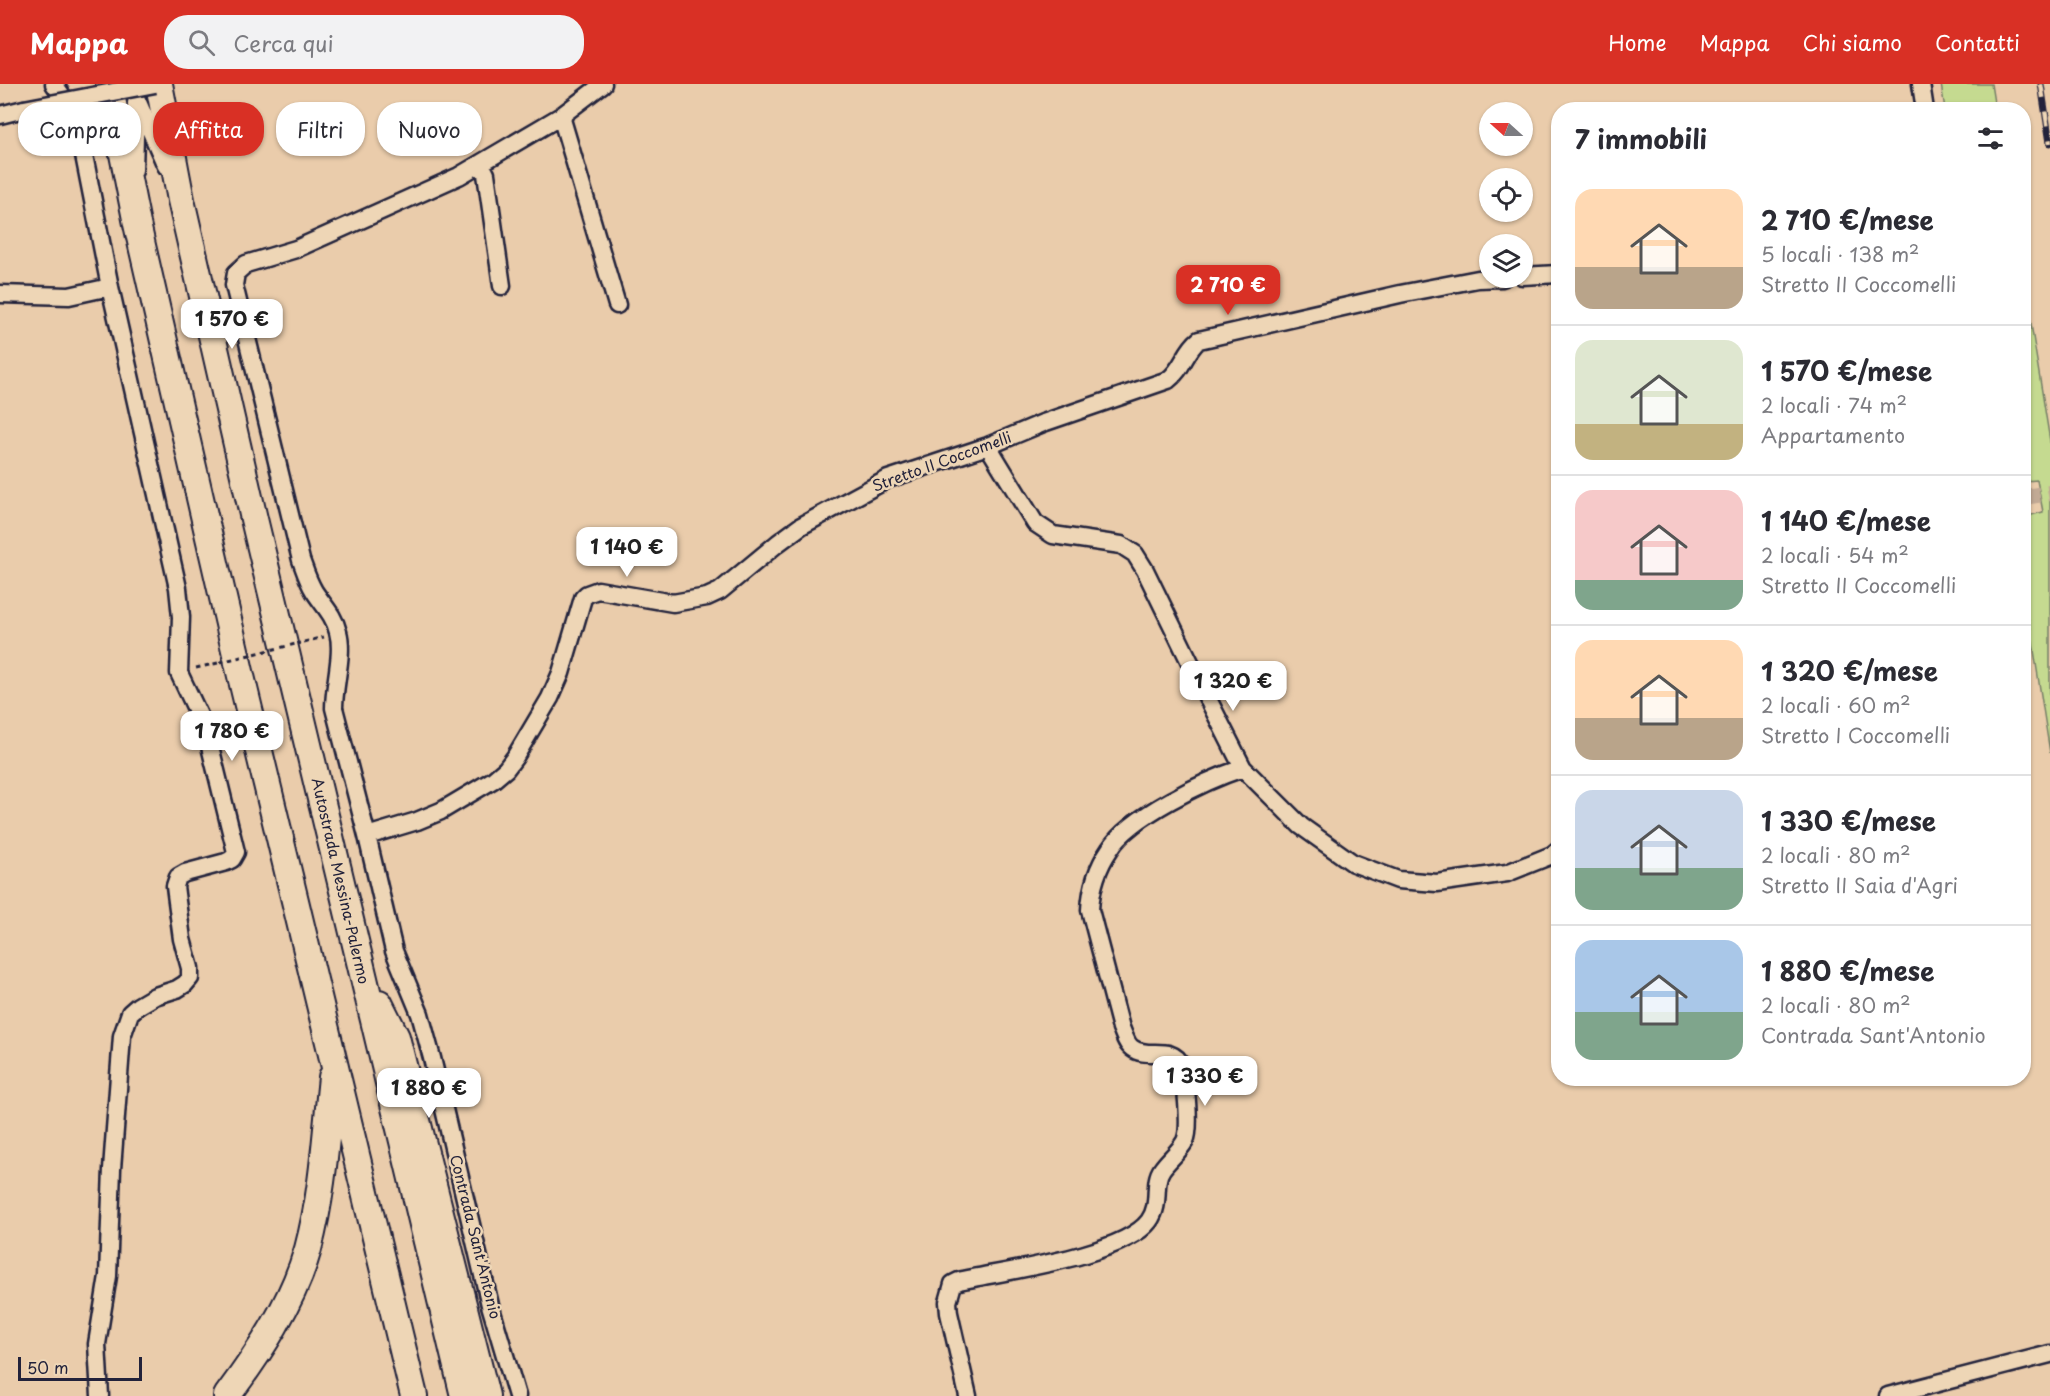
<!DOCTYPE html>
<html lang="it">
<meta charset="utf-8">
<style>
body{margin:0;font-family:"Playpen Sans",sans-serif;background:#f2f2f3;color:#2b2b33;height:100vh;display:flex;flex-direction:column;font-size:22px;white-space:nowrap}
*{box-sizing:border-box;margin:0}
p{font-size:20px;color:#7c7c81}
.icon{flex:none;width:33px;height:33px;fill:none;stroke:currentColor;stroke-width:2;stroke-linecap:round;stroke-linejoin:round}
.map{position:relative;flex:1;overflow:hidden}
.details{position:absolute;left:1551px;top:18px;width:480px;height:984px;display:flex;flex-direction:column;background:#fff;border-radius:24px;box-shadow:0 2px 4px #0004}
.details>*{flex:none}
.guide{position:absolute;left:18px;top:18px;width:570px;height:54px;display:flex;gap:12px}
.needle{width:39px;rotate:291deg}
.buttons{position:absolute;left:1479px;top:18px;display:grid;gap:12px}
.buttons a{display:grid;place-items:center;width:54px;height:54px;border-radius:50%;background:#fff;box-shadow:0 2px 4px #0004;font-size:30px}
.scale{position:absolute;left:18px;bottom:15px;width:124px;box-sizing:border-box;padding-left:6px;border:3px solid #22223b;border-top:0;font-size:16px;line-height:21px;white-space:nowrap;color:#22223b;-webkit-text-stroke:4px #eed6b6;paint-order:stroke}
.price{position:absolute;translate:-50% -51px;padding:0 14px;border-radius:12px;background:#fff;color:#222;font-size:20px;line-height:39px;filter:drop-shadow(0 2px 3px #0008)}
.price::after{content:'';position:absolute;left:50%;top:36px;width:18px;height:14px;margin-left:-9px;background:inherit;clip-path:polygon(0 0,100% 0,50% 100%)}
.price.current{background:#d93025;color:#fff}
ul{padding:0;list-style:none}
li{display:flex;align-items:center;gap:18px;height:150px;padding:0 24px}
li+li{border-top:2px solid #e1e1e2}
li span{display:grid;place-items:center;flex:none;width:168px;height:120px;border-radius:18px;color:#555}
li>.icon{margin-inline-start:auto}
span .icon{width:72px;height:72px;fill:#fffc;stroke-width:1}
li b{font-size:26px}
h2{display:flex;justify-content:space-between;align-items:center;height:72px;padding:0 24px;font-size:26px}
.pill{padding:0 21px;border-radius:24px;background:#fff;box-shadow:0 2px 4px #0004;font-size:21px;line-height:54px}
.pill.current{background:#d93025;color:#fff}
header{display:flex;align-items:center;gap:36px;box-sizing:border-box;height:84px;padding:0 30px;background:#d93025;color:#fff}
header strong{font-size:28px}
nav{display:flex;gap:33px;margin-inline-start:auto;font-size:21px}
.search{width:420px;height:54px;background:#f2f2f3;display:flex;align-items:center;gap:15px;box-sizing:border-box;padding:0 21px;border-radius:24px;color:#7c7c81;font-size:22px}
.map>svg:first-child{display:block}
.grass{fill:#c5da90;stroke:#747e66;stroke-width:1.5}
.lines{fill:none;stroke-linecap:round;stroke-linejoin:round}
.minor-tunnel{stroke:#c2aa95;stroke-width:16;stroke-dasharray:16 8;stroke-linecap:butt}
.minor-casing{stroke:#22223b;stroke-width:21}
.highway-casing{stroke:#22223b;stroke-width:30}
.path{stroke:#22223b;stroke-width:3;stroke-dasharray:4.5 4.5;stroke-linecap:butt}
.minor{stroke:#eed6b6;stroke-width:16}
.highway{stroke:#eed6b6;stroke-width:26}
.rail-casing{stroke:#22223b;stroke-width:7}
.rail{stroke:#eed6b6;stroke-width:4.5;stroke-dasharray:14;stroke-linecap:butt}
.minor-bridge-casing{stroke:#22223b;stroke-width:21;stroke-linecap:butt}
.path-bridge{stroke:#22223b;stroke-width:3;stroke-dasharray:4.5 4.5;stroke-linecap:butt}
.minor-bridge{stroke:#eed6b6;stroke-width:16}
.labels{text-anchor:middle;stroke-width:5;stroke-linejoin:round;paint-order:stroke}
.street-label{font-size:15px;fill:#22223b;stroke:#eed6b6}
</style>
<header>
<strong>Mappa</strong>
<div class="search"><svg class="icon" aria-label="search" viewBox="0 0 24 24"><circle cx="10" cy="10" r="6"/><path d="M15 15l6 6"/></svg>Cerca qui</div>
<nav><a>Home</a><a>Mappa</a><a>Chi siamo</a><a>Contatti</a></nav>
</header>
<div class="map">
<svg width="2050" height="1312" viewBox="0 0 2050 1312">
<rect width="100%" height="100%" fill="#eaccab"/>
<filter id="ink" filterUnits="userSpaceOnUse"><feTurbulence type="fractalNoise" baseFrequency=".0167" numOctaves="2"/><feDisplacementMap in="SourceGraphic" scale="12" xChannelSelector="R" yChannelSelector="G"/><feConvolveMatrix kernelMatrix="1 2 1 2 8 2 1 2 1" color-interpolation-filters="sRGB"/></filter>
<g filter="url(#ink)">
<path class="grass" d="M1941,0H1991L1995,25H1945Z
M2024,197L2050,357V669L2030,541L2024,519V433L2043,428L2037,396L2024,397Z"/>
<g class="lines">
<path class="minor-tunnel" d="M2024,413L2050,409"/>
<defs>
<path id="minor" d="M54,0L71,24L80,51L110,203L178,504L181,533L179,589L206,646L236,768L232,775L226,778L185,789L178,793L175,802L176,810L182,855L190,884V894L185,900L177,905L155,912L138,922L130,929L122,952L112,1085L108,1192L97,1260L100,1312
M130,0L166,82
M1921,0L1925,26
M0,31L24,25
M561,32L617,221
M481,80L486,90L502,202
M134,86L136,19
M1522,192L1558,190
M0,210L69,212L110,203
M988,362L1035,439L1053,451L1121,461L1135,470L1145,486L1207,613L1243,684L1301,742L1353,779L1398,796L1437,799L1507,789L1552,771L1558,766
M367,752L417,737L441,727L493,696L506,685L515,673L550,614L561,589L583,514L587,510L598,506L673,519L707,513L720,507L778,459L801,442L888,395L988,362L1043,339L1168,296C1183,285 1185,267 1199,256L1400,210L1478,195L1503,194
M517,1312L490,1221L432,974L420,930L394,867L367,752L334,624C334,600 344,569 338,548C334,531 323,521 314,507C308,497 305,487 301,476L234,201L236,189L246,180L296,165L459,92L561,32L603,0
M968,1312L949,1229L948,1218L953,1200L959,1197C1003,1187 1123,1172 1149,1137C1162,1119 1152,1099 1162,1085C1169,1075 1179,1068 1185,1057C1191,1045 1186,994 1181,981C1172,960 1147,976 1132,964C1126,960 1124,950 1121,944L1090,826C1091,804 1097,784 1110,765C1130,732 1207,696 1243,684
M1888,1312L2050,1270"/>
<path id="highway" d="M109,0L137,140L241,592L414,1312
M159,0L181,116L254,435L464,1312
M379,919L396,953L486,1312
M227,1312C260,1268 293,1218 308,1165C323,1109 326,1050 332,993"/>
</defs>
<use href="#minor" class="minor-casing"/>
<use href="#highway" class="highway-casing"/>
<path class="path" d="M304,558L324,553
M196,584L218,579"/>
<use href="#minor" class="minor"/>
<use href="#highway" class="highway"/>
<defs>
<path id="rail" d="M2041,0L2050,59"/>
</defs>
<use href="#rail" class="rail-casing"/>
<use href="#rail" class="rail"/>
<defs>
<path id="minor-bridge" d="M24,25L155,0"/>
</defs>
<use href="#minor-bridge" class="minor-bridge-casing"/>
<path class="path-bridge" d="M220,578L300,559"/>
<use href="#minor-bridge" class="minor-bridge"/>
</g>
</g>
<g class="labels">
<g class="street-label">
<text transform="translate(942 378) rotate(-20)" y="5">Stretto II Coccomelli</text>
<text transform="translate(340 797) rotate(77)" y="5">Autostrada Messina-Palermo</text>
<text transform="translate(475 1153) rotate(76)" y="5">Contrada Sant'Antonio</text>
</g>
</g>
</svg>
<div class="buttons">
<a><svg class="needle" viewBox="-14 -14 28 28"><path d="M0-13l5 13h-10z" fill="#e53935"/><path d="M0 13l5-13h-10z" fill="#7c7c81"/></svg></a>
<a><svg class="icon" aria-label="locate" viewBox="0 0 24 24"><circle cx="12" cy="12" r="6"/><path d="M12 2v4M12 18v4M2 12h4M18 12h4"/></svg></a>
<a><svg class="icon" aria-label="layers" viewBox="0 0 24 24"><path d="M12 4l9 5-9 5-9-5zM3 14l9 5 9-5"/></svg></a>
</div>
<div class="scale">50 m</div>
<b class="price current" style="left:1228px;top:232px">2 710 €</b>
<b class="price" style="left:232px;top:266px">1 570 €</b>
<b class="price" style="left:627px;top:494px">1 140 €</b>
<b class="price" style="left:1233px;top:628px">1 320 €</b>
<b class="price" style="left:232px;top:678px">1 780 €</b>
<b class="price" style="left:1205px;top:1023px">1 330 €</b>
<b class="price" style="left:429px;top:1035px">1 880 €</b>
<div class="guide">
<a class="pill">Compra</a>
<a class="pill current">Affitta</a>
<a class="pill">Filtri</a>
<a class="pill">Nuovo</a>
</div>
<section class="details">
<h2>7 immobili<svg class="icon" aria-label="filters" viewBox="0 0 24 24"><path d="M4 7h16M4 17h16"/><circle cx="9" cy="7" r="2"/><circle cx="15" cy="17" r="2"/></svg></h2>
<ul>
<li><span style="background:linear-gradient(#ffd9b3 65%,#b9a48a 0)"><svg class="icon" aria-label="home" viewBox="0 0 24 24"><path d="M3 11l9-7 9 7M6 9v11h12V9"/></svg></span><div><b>2 710 €/mese</b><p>5 locali · 138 m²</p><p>Stretto II Coccomelli</p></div></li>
<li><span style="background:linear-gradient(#dfe7d0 70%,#c2b280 0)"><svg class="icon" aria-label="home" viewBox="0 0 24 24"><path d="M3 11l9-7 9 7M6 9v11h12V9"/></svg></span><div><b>1 570 €/mese</b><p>2 locali · 74 m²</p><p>Appartamento</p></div></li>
<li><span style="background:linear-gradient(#f6c9c9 75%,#7fa58c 0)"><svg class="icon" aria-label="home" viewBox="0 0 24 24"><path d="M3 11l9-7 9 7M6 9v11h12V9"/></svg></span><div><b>1 140 €/mese</b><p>2 locali · 54 m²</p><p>Stretto II Coccomelli</p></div></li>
<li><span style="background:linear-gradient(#ffd9b3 65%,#b9a48a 0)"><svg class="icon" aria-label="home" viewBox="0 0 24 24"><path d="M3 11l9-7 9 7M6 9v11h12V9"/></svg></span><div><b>1 320 €/mese</b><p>2 locali · 60 m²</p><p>Stretto I Coccomelli</p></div></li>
<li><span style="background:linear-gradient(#c9d6e8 65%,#7fa58c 0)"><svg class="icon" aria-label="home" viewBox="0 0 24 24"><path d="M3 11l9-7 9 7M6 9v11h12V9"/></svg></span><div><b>1 330 €/mese</b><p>2 locali · 80 m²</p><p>Stretto II Saia d'Agri</p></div></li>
<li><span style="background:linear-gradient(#a9c7e8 60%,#7fa58c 0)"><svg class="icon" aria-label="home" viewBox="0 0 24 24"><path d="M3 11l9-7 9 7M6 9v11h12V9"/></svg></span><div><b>1 880 €/mese</b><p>2 locali · 80 m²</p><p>Contrada Sant'Antonio</p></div></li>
</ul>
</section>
</div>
